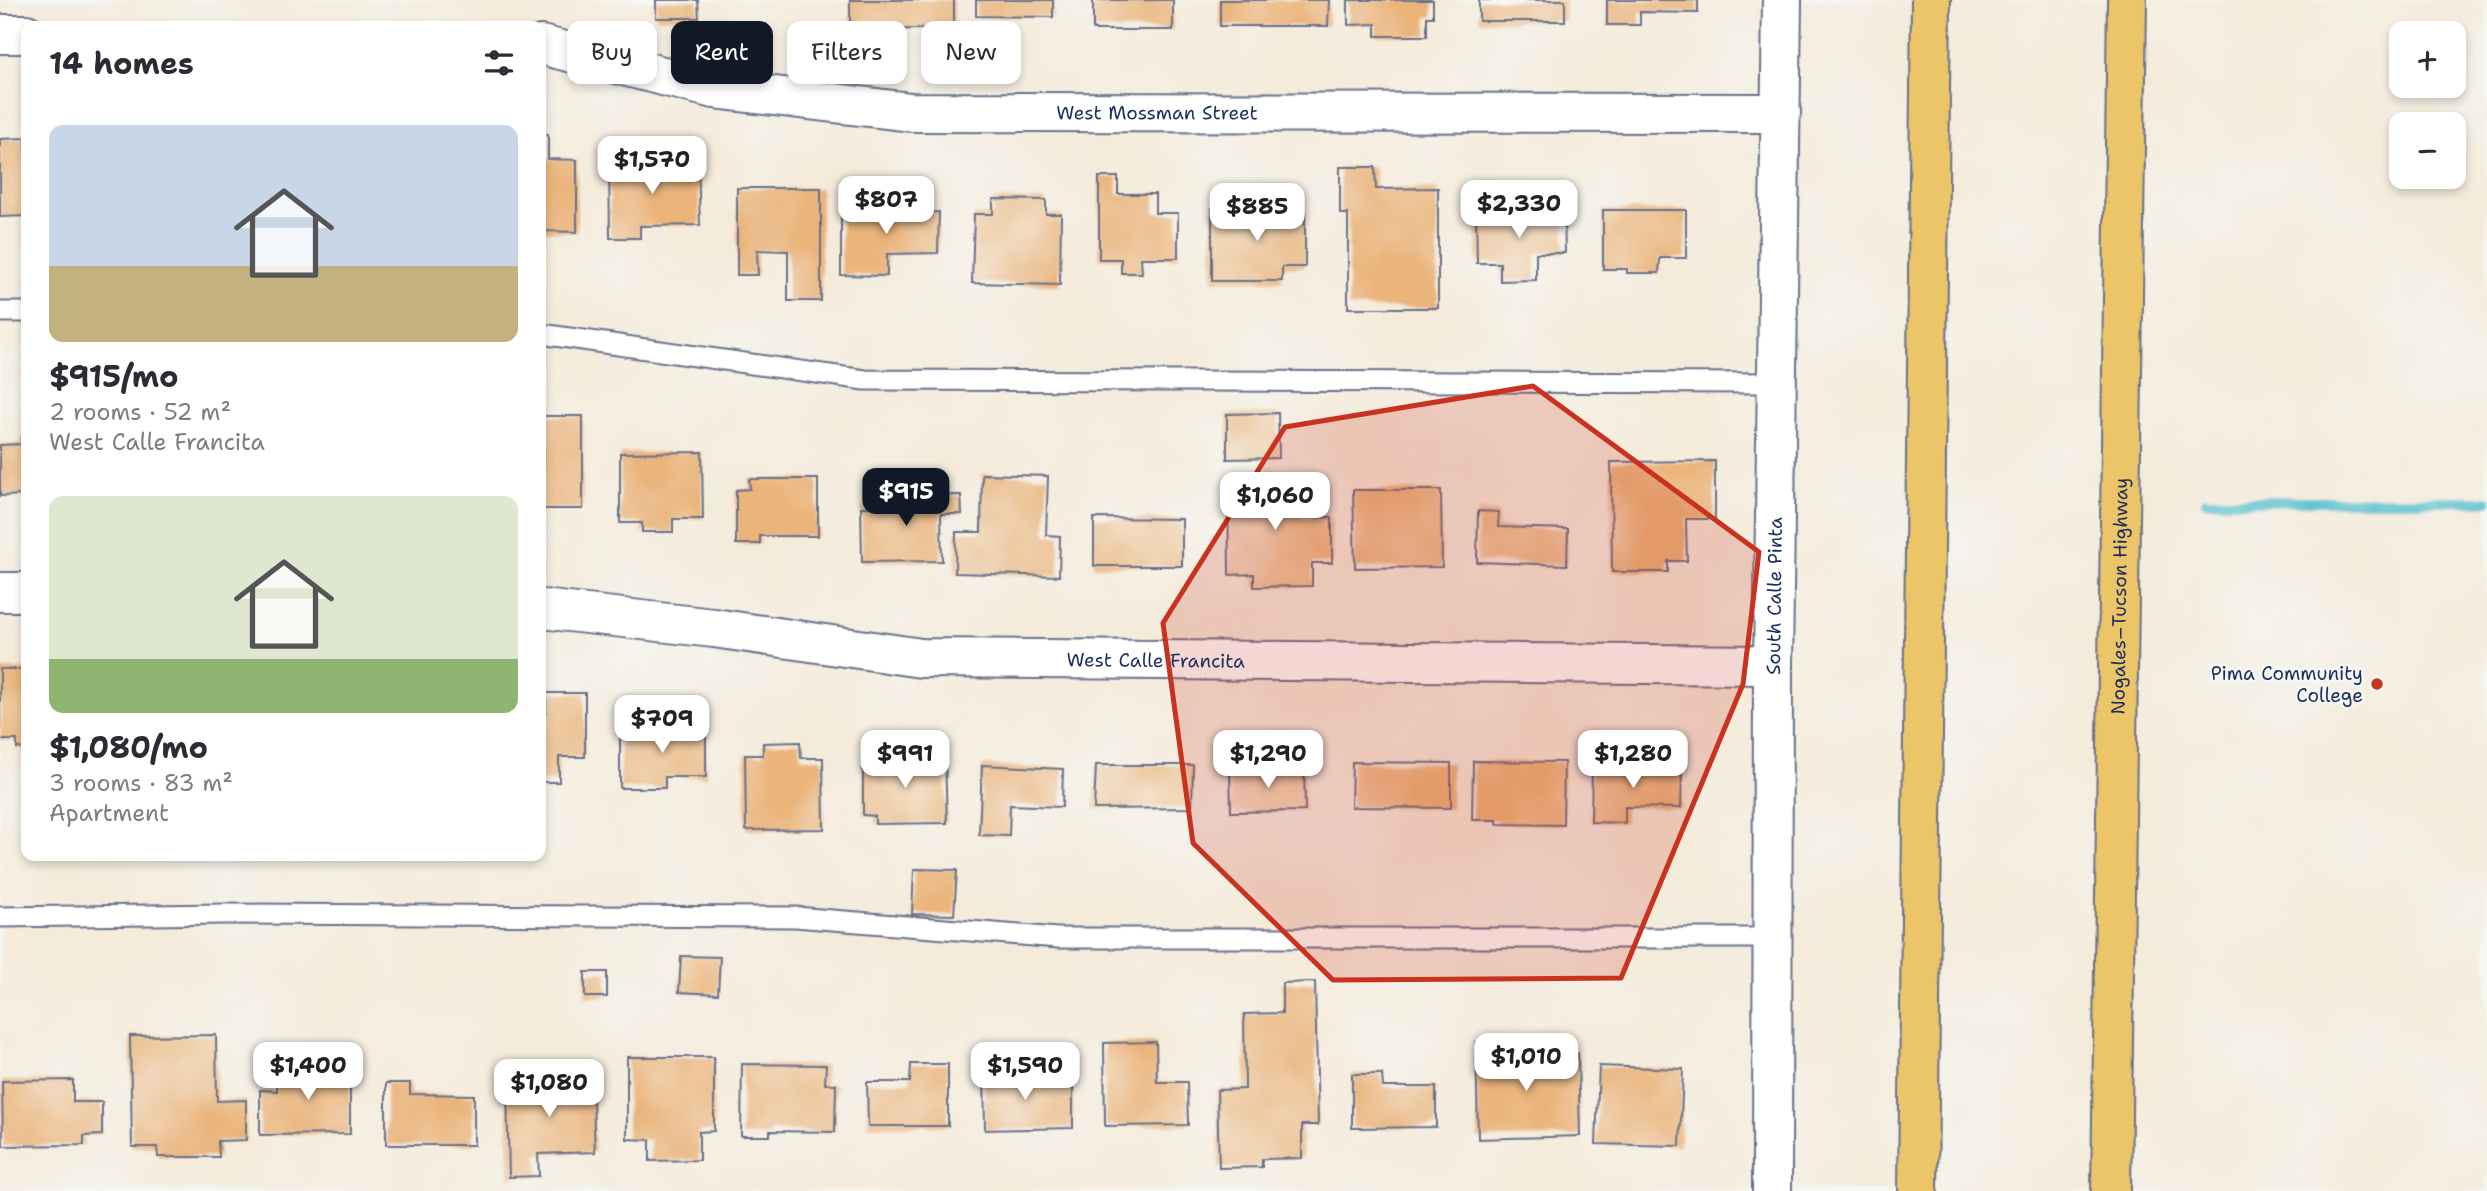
<!DOCTYPE html>
<meta charset="utf-8">
<style>
body{margin:0;font-family:"Shantell Sans",sans-serif;background:#f2f2f3;color:#2b2b33;height:100vh;display:flex;flex-direction:column;font-size:26px;white-space:nowrap}
*{box-sizing:border-box;margin:0}
p{font-size:23px;color:#7c7c81}
.icon{flex:none;width:38px;height:38px;fill:none;stroke:currentColor;stroke-width:2;stroke-linecap:round;stroke-linejoin:round}
.map{position:relative;flex:1;overflow:hidden}
.side{position:absolute;left:21px;top:21px;width:525px;height:840px;display:flex;flex-direction:column;background:#fff;border-radius:14px;box-shadow:0 4px 10px #0003}
.side>*{flex:none}
.top-card{position:absolute;left:567px;top:21px;width:665px;height:63px;display:flex;gap:14px}
.tools{position:absolute;left:2389px;top:21px;display:grid;gap:14px}
.tools a{display:grid;place-items:center;width:77px;height:77px;border-radius:14px;background:#fff;box-shadow:0 4px 10px #0003;font-size:35px}
.price{position:absolute;translate:-50% -60px;padding:0 16px;border-radius:14px;background:#fff;color:#222;font-size:23px;line-height:46px;filter:drop-shadow(0 2px 4px #0008)}
.price::after{content:'';position:absolute;left:50%;top:42px;width:21px;height:16px;margin-left:-10px;background:inherit;clip-path:polygon(0 0,100% 0,50% 100%)}
.price.active{background:#111827;color:#fff}
ul{padding:0;list-style:none}
li{display:grid;align-content:center;gap:14px;height:371px;padding:0 28px}
li span{display:grid;place-items:center;height:217px;border-radius:14px;color:#555}
li>.icon{margin-inline-start:auto}
span .icon{width:126px;height:126px;fill:#fffc;stroke-width:1}
li b{font-size:30px}
h2{display:flex;justify-content:space-between;align-items:center;height:84px;padding:0 28px;font-size:30px}
.tag{padding:0 24px;border-radius:14px;background:#fff;box-shadow:0 4px 10px #0003;font-size:24px;line-height:63px}
.tag.active{background:#111827;color:#fff}
.map>svg:first-child{display:block}
.lines{fill:none;stroke-linecap:round;stroke-linejoin:round}
.stream{stroke:#53bfcd;stroke-width:10}
.building{fill:#eab47a}
.service-casing{stroke:#67718a;stroke-width:23}
.minor-casing{stroke:#67718a;stroke-width:42}
.motorway-casing{stroke:#67718a;stroke-width:42}
.service{stroke:#fff;stroke-width:19}
.minor{stroke:#fff;stroke-width:38}
.motorway{stroke:#ecc569;stroke-width:38}
.marked{fill:#c8321e;fill-opacity:0.2;stroke:#c8321e;stroke-width:5;stroke-linejoin:round}
.poi-dot{fill:#c8321e;stroke:#f6f6f2;stroke-width:2.5}
.labels{text-anchor:middle;stroke-width:6;stroke-linejoin:round;paint-order:stroke}
.street-label{font-size:19px;fill:#1b2f5e;stroke:#f6f6f2}
.poi-label{font-size:19px;fill:#1b2f5e;stroke:#f6f6f2;text-anchor:end}
</style>
<div class="map">
<svg width="2487" height="1191" viewBox="0 0 2487 1191">
<rect width="100%" height="100%" fill="#f6f6f2"/>
<filter id="ink" filterUnits="userSpaceOnUse"><feTurbulence type="fractalNoise" baseFrequency=".0143" numOctaves="2"/><feDisplacementMap in="SourceGraphic" scale="14" xChannelSelector="R" yChannelSelector="G"/><feConvolveMatrix kernelMatrix="1 2 1 2 8 2 1 2 1" color-interpolation-filters="sRGB"/></filter>
<filter id="wash" filterUnits="userSpaceOnUse"><feTurbulence type="fractalNoise" baseFrequency=".00686" numOctaves="4" result="noise"/><feDisplacementMap in="SourceGraphic" scale="28" xChannelSelector="R" yChannelSelector="G"/><feGaussianBlur stdDeviation="1.57" result="paint"/><feColorMatrix in="noise" values="0 0 0 0 0 0 0 0 0 0 0 0 0 0 0 0 0 1.4 0 .05"/><feComposite in="paint" operator="in"/></filter>
<g filter="url(#wash)">
<rect width="100%" height="100%" fill="#f4ebdb"/>
<g class="lines">
<path class="stream" d="M2206,501H2487"/>
</g>
<g id="blocks">
<path class="building" d="M656,0H698L699,18H656Z
M850,0H954V28L877,30L875,46L850,47Z
M976,0H1053V17L976,16Z
M1093,0H1173V30H1093Z
M1220,0H1329L1328,26H1220Z
M1348,0H1433V17H1427V36H1376V24L1348,25Z
M1479,0H1565V21H1479Z
M1607,0H1698V13L1640,12V25H1607Z
M541,134H548V159L577,160V232L541,231Z
M26,138V216L0,217V139Z
M698,161L700,225L640,226V238H610L609,162Z
M1340,167H1375L1376,189L1438,188V308H1348V214H1340Z
M1099,177H1118V194H1155V213H1178V258H1141L1142,273H1121V259H1099Z
M737,188H821V301H788V251L757,250L758,275H737Z
M884,198H922V213L939,212L938,253L887,254V276L841,275V212L885,213Z
M993,199L1046,200V214H1061L1060,285L972,283L974,214H993Z
M1212,208H1305V267H1282V281H1212Z
M1564,210L1565,253H1536V280L1500,281V263H1477L1476,211Z
M1603,210H1686V258H1660L1659,273H1627V269H1603Z
M1278,413L1279,458L1227,459V414Z
M541,416H583V509H541Z
M21,438H26V495L0,496V445L22,444Z
M702,452L703,519H673V532H642V523H620V453Z
M1715,461V519H1686L1687,561H1668V572H1612L1611,462Z
M982,474L1048,476L1046,535L1060,536L1059,576L955,573L956,532H981Z
M1303,476V518L1332,517V563H1312V586L1254,587V574L1229,575L1228,477Z
M749,479H818V536H760V544H736V490L750,489Z
M1353,490H1441L1442,567L1355,568Z
M961,495L962,514H941L942,561L862,562L861,507H874V496Z
M1478,511L1499,512L1498,527L1568,529L1567,565L1477,562Z
M1094,518L1182,519V566H1094Z
M0,669H26V749L17,748V740H0Z
M546,693H585V757H559V782H541V712H546Z
M645,717H678L677,731H706V777H665V788H620V738H645Z
M800,742L801,758H823L824,829L746,830L745,755H763V743Z
M945,757L947,823L875,824V816L863,815V759Z
M1473,761L1564,762L1563,825L1497,824V820H1472Z
M1352,762L1451,763V808L1351,807Z
M982,765L1063,769L1062,807L1010,805L1009,836L979,835Z
M1096,765H1193L1192,808L1094,809Z
M1592,765L1682,767L1681,808L1625,807V823L1591,822Z
M1304,767L1305,811L1231,812L1230,768Z
M914,869L957,870L954,915L912,914Z
M681,956L720,957L718,994L679,992Z
M585,972H607V997H585Z
M1315,982L1318,1125H1302V1158L1262,1159V1167L1219,1168L1217,1090L1245,1089L1244,1014L1282,1013V983Z
M216,1035L217,1101L246,1100V1140L218,1141L219,1157H158L157,1147H132L130,1036Z
M1518,1041V1056L1578,1053L1580,1136L1478,1139L1476,1042Z
M1156,1042L1157,1082H1187L1188,1125L1105,1126L1104,1043Z
M627,1057H714V1131L699,1132V1160L650,1161V1140L627,1139Z
M742,1064L826,1065L825,1084H836L835,1132L770,1131V1136H741Z
M911,1064H948V1126H868L867,1082H910Z
M277,1066H350V1134L260,1135V1090L277,1091Z
M1599,1066L1683,1069L1680,1146L1596,1144Z
M555,1067L556,1076L592,1074L595,1152L538,1154L539,1176L509,1177L507,1089L528,1088L527,1068Z
M1039,1070L1040,1088H1073V1128L985,1130L984,1071Z
M1352,1074H1382L1383,1087H1436V1127L1352,1128Z
M73,1080V1102H102V1135L84,1136V1145L3,1146L2,1081Z
M386,1083H410V1094L474,1095V1145H386Z"/>
</g>
</g>
<g filter="url(#ink)">
<use href="#blocks" fill-opacity="0" stroke="#67718a" stroke-width="2"/>
<g class="lines">
<defs>
<path id="service" d="M0,312H26
M541,334L865,380L1777,383
M0,917L225,914L795,917L1058,938H1772"/>
<g id="minor">
<path d="M0,34H26"/>
<path id="s1" d="M541,45L714,89L911,112L1781,113"/>
<path d="M0,592H26"/>
<path id="s2" d="M541,609L714,628L921,658L1773,665"/>
<path id="s3" d="M1772,1191L1773,665L1782,0"/>
</g>
<g id="motorway">
<path d="M1918,1191L1931,0"/>
<path id="s4" d="M2111,1191L2127,0"/>
</g>
</defs>
<use href="#service" class="service-casing"/>
<use href="#minor" class="minor-casing"/>
<use href="#motorway" class="motorway-casing"/>
<use href="#service" class="service"/>
<use href="#minor" class="minor"/>
<use href="#motorway" class="motorway"/>
</g>
</g>
<path class="marked" d="M1533,386L1759,552L1743,684L1621,978L1333,980L1193,843L1163,623L1285,427Z"/>
<circle class="poi-dot" cx="2377" cy="684" r="7"/>
<g class="labels">
<g class="street-label">
<text dy="7" stroke="none"><textPath href="#s1" startOffset="623">West Mossman Street</textPath></text>
<text dy="7" stroke="none"><textPath href="#s3" startOffset="595">South Calle Pinta</textPath></text>
<text dy="7" stroke="none"><textPath href="#s4" startOffset="595">Nogales–Tucson Highway</textPath></text>
<text dy="7" stroke="none"><textPath href="#s2" startOffset="618">West Calle Francita</textPath></text>
</g>
<g class="poi-label">
<text x="2363" y="680">Pima Community<tspan x="2363" dy="22">College</tspan></text>
</g>
</g>
</svg>
<div class="tools">
<a>+</a>
<a>−</a>
</div>
<b class="price" style="left:652px;top:196px">$1,570</b>
<b class="price" style="left:886px;top:236px">$807</b>
<b class="price" style="left:1519px;top:240px">$2,330</b>
<b class="price" style="left:1257px;top:243px">$885</b>
<b class="price active" style="left:906px;top:528px">$915</b>
<b class="price" style="left:1275px;top:532px">$1,060</b>
<b class="price" style="left:662px;top:755px">$709</b>
<b class="price" style="left:905px;top:790px">$991</b>
<b class="price" style="left:1268px;top:790px">$1,290</b>
<b class="price" style="left:1633px;top:790px">$1,280</b>
<b class="price" style="left:1526px;top:1093px">$1,010</b>
<b class="price" style="left:308px;top:1102px">$1,400</b>
<b class="price" style="left:1025px;top:1102px">$1,590</b>
<b class="price" style="left:549px;top:1119px">$1,080</b>
<div class="top-card">
<a class="tag">Buy</a>
<a class="tag active">Rent</a>
<a class="tag">Filters</a>
<a class="tag">New</a>
</div>
<section class="side">
<h2>14 homes<svg class="icon" aria-label="filters" viewBox="0 0 24 24"><path d="M4 7h16M4 17h16"/><circle cx="9" cy="7" r="2"/><circle cx="15" cy="17" r="2"/></svg></h2>
<ul>
<li><span style="background:linear-gradient(#c9d6e8 65%,#c2b280 0)"><svg class="icon" aria-label="home" viewBox="0 0 24 24"><path d="M3 11l9-7 9 7M6 9v11h12V9"/></svg></span><div><b>$915/mo</b><p>2 rooms · 52 m²</p><p>West Calle Francita</p></div></li>
<li><span style="background:linear-gradient(#dfe7d0 75%,#8fb573 0)"><svg class="icon" aria-label="home" viewBox="0 0 24 24"><path d="M3 11l9-7 9 7M6 9v11h12V9"/></svg></span><div><b>$1,080/mo</b><p>3 rooms · 83 m²</p><p>Apartment</p></div></li>
</ul>
</section>
</div>
